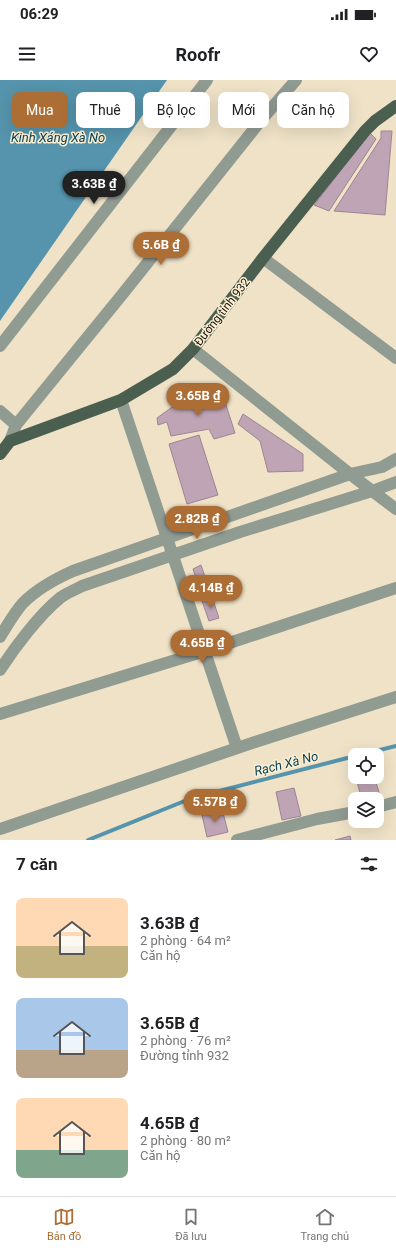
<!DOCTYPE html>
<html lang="vi">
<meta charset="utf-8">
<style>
body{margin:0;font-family:Roboto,sans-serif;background:#f2f2f2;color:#202124;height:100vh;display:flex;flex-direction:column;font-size:15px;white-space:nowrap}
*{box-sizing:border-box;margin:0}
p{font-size:13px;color:#757577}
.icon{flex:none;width:22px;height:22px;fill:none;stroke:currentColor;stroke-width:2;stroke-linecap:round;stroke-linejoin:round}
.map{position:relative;height:760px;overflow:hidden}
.panel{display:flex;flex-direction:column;background:#fff;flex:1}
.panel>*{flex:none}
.guide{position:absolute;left:12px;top:12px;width:372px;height:36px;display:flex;gap:8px}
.buttons{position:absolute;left:348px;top:668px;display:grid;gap:8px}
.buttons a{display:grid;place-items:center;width:36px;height:36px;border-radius:8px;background:#fff;box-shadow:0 4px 16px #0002;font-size:20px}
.price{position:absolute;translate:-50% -34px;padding:0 9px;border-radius:14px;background:#ad6e35;color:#fff;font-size:13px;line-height:26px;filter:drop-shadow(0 1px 2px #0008)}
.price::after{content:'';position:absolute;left:50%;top:24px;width:12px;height:9px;margin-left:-6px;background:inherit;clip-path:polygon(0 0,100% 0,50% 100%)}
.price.active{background:#222;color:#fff}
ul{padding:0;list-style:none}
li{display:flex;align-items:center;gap:12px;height:100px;padding:0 16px}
li span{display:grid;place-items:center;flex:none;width:112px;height:80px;border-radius:8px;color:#555}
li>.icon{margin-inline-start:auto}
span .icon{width:48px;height:48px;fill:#fffc;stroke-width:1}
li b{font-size:17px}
h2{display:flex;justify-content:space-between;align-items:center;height:48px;padding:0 16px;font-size:17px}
.tag{padding:0 14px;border-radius:8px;background:#fff;box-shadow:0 4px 16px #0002;font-size:14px;line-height:36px}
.tag.active{background:#ad6e35;color:#fff}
.status{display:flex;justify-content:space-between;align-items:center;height:28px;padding:0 20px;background:#fff;direction:ltr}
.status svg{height:11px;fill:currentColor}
header{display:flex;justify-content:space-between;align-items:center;height:52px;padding:0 16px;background:#fff;font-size:18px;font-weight:700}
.menu{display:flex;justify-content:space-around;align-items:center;height:56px;border-top:1px solid #e0e0e0;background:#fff;font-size:11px;color:#757577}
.menu a{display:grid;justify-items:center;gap:2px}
.menu .active{color:#ad6e35}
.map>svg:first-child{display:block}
.water{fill:#5594ac}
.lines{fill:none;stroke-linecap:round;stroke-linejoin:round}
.stream{stroke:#5594ac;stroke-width:4}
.building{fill:#bfa4b5;stroke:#9d8493}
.minor{stroke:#909b92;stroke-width:12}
.major{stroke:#4b5f50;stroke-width:12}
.labels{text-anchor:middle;stroke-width:3;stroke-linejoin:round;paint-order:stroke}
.street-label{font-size:12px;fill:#19140b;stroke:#fcf0d4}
.water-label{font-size:13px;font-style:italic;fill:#0c4456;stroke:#fcf0d4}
</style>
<div class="status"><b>06:29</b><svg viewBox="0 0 49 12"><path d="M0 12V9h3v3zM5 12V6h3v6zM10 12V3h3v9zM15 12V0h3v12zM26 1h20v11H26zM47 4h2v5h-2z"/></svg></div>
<header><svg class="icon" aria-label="menu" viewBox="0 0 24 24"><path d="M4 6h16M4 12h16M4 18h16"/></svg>Roofr<svg class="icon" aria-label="heart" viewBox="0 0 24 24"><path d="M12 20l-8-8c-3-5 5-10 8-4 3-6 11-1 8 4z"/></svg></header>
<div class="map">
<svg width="396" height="760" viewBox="0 0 396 760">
<rect width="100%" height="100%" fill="#efe2c7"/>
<path class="water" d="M0,0H167L0,241Z"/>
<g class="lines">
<path class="stream" d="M360,675L396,666
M88,760L192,718L355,676"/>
</g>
<path class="building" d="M381,51H392L385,135L334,131L381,58Z
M370,53L376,59L329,131L314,125Z
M200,307L206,326L225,322L235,353L214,359L209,349L171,356L167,342L158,345L157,338Z
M243,334L303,374V391L268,392L260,361L238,344Z
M199,355L218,415L187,424L169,364Z
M201,485L211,514L202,517L193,489Z
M212,517L219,538L209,541L202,521Z
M363,697H374L381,718L362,719L356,699Z
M294,708L301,736L282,740L276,712Z
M222,729L228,752L207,757L202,735Z
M350,756L351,760H335Z"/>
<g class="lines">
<path class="minor" d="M263,178L396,278
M0,266L207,0
M193,269L350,394L396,429
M121,320L237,668
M0,331L16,345
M10,361L16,345L125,211L262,39L296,0
M0,557C7,546 14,533 23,523C37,509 55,499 73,491L350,394L382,387L396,379
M0,590C15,567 39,535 60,518C66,513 75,510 82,506L240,452L372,411L396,402
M0,634L205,571L396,508
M377,727L396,722
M0,749L255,662L396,617
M237,760L317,739L355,732"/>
<path class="major" d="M0,374L10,361L121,320L173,289L193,269L263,178L365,51L375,41L396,26"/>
</g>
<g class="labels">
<g class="street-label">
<text transform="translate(222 232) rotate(-52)" y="4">Đường tỉnh 932</text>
</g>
<g class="water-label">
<text x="58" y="62">Kinh Xáng Xà No</text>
<text transform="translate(286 683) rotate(-14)" y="5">Rạch Xà No</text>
</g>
</g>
</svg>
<div class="buttons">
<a><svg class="icon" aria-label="locate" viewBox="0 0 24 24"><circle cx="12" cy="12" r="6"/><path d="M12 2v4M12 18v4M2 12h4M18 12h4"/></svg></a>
<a><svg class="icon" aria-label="layers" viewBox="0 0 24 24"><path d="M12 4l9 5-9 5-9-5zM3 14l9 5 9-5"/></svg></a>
</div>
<b class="price active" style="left:94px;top:125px">3.63B ₫</b>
<b class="price" style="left:161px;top:186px">5.6B ₫</b>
<b class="price" style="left:198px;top:337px">3.65B ₫</b>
<b class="price" style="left:197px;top:460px">2.82B ₫</b>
<b class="price" style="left:211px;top:529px">4.14B ₫</b>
<b class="price" style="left:202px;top:584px">4.65B ₫</b>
<b class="price" style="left:215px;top:743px">5.57B ₫</b>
<div class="guide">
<a class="tag active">Mua</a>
<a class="tag">Thuê</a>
<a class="tag">Bộ lọc</a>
<a class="tag">Mới</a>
<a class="tag">Căn hộ</a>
</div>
</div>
<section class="panel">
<h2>7 căn<svg class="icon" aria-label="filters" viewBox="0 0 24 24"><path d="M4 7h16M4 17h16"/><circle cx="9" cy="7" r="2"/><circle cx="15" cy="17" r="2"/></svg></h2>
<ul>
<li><span style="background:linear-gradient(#ffd9b3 60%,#c2b280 0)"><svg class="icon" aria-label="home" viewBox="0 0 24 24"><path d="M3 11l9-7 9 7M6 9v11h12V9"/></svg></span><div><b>3.63B ₫</b><p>2 phòng · 64 m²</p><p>Căn hộ</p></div></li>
<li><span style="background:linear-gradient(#a9c7e8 65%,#b9a48a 0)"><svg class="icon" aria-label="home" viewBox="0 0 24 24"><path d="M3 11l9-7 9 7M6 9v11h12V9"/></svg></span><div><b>3.65B ₫</b><p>2 phòng · 76 m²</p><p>Đường tỉnh 932</p></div></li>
<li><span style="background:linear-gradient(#ffd9b3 65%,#7fa58c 0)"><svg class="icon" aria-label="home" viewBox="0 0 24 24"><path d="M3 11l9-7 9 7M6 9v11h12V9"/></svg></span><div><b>4.65B ₫</b><p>2 phòng · 80 m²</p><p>Căn hộ</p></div></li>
</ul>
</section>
<nav class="menu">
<a class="active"><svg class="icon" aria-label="map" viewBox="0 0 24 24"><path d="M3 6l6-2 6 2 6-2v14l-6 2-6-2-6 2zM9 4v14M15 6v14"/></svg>Bản đồ</a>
<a><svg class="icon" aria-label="saved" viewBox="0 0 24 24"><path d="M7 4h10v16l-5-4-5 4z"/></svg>Đã lưu</a>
<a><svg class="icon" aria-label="home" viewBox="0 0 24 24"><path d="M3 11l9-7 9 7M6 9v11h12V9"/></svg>Trang chủ</a>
</nav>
